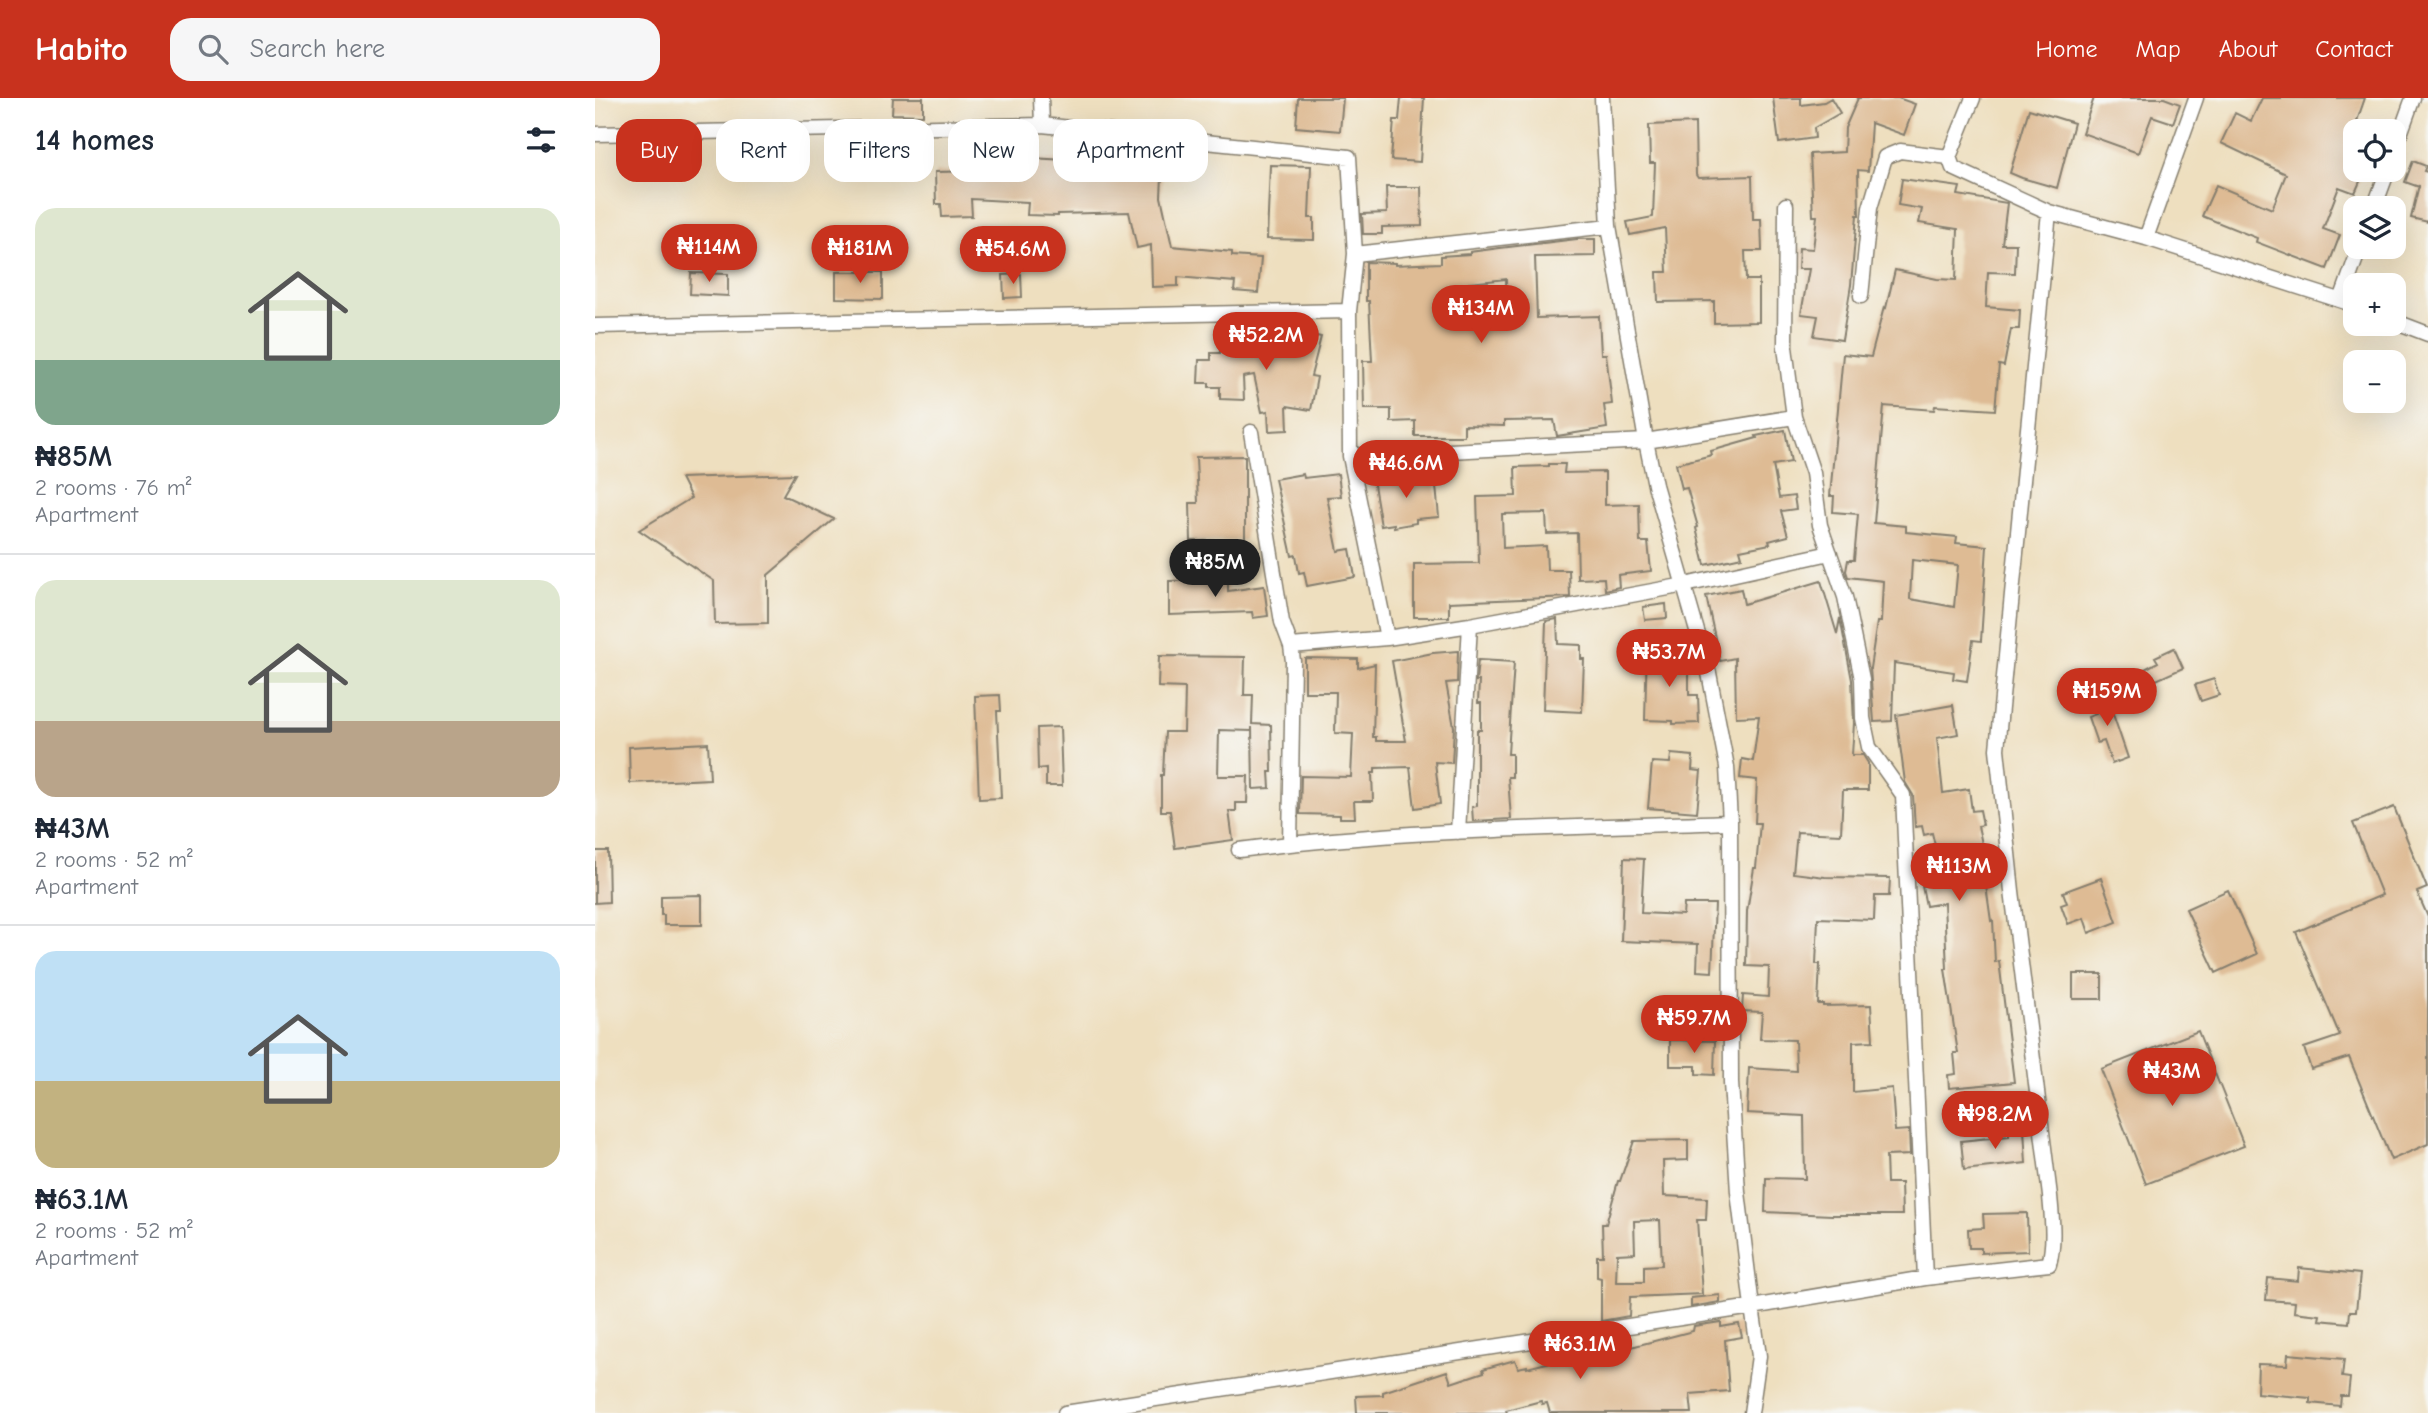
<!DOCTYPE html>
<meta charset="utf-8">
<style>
body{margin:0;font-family:"Comic Neue",sans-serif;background:#f6f6f7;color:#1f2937;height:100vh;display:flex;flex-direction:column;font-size:26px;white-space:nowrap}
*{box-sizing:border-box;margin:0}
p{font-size:23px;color:#747a83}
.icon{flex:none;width:38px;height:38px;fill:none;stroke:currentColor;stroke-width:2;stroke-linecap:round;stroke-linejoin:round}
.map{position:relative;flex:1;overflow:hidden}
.sheet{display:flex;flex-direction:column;background:#fff;width:595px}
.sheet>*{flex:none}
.guide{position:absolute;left:21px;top:21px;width:665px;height:63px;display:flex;gap:14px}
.tools{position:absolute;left:1748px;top:21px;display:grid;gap:14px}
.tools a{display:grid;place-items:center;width:63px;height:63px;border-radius:14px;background:#fff;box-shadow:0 7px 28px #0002;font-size:35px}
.price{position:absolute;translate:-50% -60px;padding:0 16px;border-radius:24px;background:#c8321e;color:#fff;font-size:23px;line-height:46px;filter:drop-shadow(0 2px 4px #0008)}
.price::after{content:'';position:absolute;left:50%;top:42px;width:21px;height:16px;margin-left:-10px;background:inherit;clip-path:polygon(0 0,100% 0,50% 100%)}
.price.on{background:#222;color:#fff}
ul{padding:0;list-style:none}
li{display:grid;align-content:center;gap:14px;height:371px;padding:0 35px}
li+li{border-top:2px solid #e0e1e3}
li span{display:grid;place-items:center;height:217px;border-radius:21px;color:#555}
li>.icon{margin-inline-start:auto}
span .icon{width:126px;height:126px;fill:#fffc;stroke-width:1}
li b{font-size:30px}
h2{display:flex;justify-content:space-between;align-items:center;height:84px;padding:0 35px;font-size:30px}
.pill{padding:0 24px;border-radius:21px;background:#fff;box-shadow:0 7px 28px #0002;font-size:24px;line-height:63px}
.pill.on{background:#c8321e;color:#fff}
header{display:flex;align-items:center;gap:42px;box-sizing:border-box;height:98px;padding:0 35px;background:#c8321e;color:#fff}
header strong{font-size:33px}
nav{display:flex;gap:38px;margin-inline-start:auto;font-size:24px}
.search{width:490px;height:63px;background:#f6f6f7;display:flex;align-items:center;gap:18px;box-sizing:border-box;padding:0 24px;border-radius:21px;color:#747a83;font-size:26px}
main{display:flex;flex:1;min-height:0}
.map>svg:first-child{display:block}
.building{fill:#debb94;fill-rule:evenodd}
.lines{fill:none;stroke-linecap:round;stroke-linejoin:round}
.street-casing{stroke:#857e6e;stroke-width:17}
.street{stroke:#fff;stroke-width:14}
</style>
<header>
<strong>Habito</strong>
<div class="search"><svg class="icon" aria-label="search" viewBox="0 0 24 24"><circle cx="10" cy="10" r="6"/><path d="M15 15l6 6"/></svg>Search here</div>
<nav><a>Home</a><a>Map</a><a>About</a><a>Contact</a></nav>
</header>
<main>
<section class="sheet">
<h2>14 homes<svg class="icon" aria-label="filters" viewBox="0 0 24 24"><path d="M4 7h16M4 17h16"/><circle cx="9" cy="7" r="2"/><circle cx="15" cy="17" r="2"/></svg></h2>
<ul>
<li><span style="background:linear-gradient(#dfe7d0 70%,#7fa58c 0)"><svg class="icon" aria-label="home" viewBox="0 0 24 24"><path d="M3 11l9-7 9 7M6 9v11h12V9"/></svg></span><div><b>₦85M</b><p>2 rooms · 76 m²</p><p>Apartment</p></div></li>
<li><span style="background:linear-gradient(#dfe7d0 65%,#b9a48a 0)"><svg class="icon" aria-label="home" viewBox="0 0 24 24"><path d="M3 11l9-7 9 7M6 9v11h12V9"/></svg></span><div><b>₦43M</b><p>2 rooms · 52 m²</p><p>Apartment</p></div></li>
<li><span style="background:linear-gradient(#bfe0f5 60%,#c2b280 0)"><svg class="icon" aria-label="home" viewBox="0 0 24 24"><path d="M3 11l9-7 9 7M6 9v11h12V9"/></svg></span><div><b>₦63.1M</b><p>2 rooms · 52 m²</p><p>Apartment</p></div></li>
</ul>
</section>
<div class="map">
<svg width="1833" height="1315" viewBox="0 0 1833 1315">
<rect width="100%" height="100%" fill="#f6f6f2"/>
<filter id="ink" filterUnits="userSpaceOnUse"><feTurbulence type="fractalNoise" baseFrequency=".0143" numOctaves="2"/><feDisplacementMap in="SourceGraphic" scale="14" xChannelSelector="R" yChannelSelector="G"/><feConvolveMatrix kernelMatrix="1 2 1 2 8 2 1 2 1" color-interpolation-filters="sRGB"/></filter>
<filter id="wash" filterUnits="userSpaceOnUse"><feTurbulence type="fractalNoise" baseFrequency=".00686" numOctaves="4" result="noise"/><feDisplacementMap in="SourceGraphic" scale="28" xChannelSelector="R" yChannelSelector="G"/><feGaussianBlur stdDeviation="1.57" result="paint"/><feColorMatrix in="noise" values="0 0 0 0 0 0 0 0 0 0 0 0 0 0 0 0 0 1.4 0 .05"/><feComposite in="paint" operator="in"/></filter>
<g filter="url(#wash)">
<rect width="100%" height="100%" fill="#eedfbf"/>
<g id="blocks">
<path class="building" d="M298,0H328V17L297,16Z
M703,0H748L745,33L701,29Z
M806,0H829L825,64L796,62L799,22H804Z
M1178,0H1206V7L1229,4L1236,0L1245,15L1219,30L1220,40L1184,45Z
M1263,0H1303L1320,6L1309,37L1276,25L1273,73L1263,72L1264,117H1262L1256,187L1247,242L1219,238L1223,218L1206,216L1214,171H1203L1204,150L1218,151L1222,118H1218L1215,56L1249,54L1250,30Z
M1499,0H1569L1585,6L1578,25L1557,18L1543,55L1487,35Z
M1667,0H1770L1762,23L1767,25L1764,33H1760V43L1752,64L1760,67V72H1770L1760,95L1744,89L1728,131L1745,137L1732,171L1661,144L1662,140L1607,118L1621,87L1677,111L1691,76L1626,45L1640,15L1656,23Z
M1434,11L1479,25L1462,90L1427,80L1415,75Z
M1100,25L1101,77L1103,80L1157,78L1158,121H1166L1167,153H1150L1151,182H1164V224L1119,225V203L1063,204L1062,174H1072L1070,130L1035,137L1032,124L1058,119L1060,65H1055L1054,27Z
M388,46L420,47V59L470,62L469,76L528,74V77L567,78L566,99L577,148L637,154V158L666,160L663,195L639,193L640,184L583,179V188L557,189L556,147L542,150L534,114L463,116V118L432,117L433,104L376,101L377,118L347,119L346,106H341L340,74L387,73Z
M1818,63L1831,68L1829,73L1833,74V124L1816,120L1824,87V89L1810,84Z
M675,67L716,68L714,120H719V142L672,141Z
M1307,81L1365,89L1363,97L1412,105L1407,146H1421L1420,175L1393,174L1391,209L1425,212L1424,231H1416L1409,268L1404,267L1400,312L1340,308L1339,312L1289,308L1279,425L1311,428V434L1362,439L1361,445L1392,448L1386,543L1378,542L1372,583L1358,581L1359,574L1299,565L1297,623L1279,624L1275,570L1282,524H1286L1288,483L1253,479L1251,473L1253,462H1259L1263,416L1238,414L1239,398H1235L1248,256L1276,259L1289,209L1291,210L1300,172L1342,181L1361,182L1363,131L1324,125L1327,111L1303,107ZM1317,462L1363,467L1359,509L1315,501Z
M791,89H826L827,128L787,129V136H768L767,116L792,115Z
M982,141H1000V158L940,159L942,220L1004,218L1006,256H1011L1017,306L1009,307L1012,330L962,338L959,322L909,323V328L869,327V338H820V323L796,324V311H769L768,263H777L774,203H771V164L800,165V167L846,165V158L875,156V154L905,150ZM911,181L912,212L886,214L874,185Z
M241,174H288V201L241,200Z
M96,175L133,176V198L95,196Z
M426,176L427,199L409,200L408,177Z
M687,230L726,239L716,278L722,279L716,312L692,308L693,332L674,333L673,313L667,314L659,277L648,279L649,302L625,301V289H614V285H603L604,262H616V255H625V246H634V237L685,238Z
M1190,332L1196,364L1178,367L1184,400L1199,398L1201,411L1186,413L1193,438L1174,443L1175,446L1145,452L1147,459L1110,467L1101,430L1103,429L1092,390L1087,391L1081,366L1117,357L1116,353L1162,340L1161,338Z
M650,358V442L596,443L595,405H603L601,359Z
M954,366H970L969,375L1010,374V407L1044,406L1045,444H1053L1056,473L1023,477L1024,489L1010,492L1009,480L983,481L982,435L952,436L951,415L907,416L908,450L951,448L952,472H974L975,499L854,504V519H819V466L884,465L882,399L921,398L920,369L954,368Z
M200,376L188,397L239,421L173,477V525L120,526L119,483L44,432L96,400L86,380Z
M708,376L709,380L743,376L746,398L732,399L743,453L755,451L760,479L712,488L709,474L704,475L701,457L697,458L680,381Z
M812,378V381L840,378L844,419L821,421V425L799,429V426L786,428L778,381Z
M633,482V493L669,488L673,518L658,520L657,514L574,517V483Z
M1226,483L1242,536L1245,520L1257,582L1259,625L1257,657H1268L1273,665V692H1248L1246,736L1202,734L1198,775L1230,779L1295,780L1294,798H1280L1279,822L1223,820L1221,866H1225L1223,906H1228V908L1276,907L1278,943L1258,944V994L1297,990L1300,1033L1314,1032L1315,1057L1291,1058L1292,1085H1306L1307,1117H1237L1170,1114L1171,1080L1210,1081L1209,1018L1152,1015L1154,970L1201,973L1200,942L1165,941L1167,914L1147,913L1148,897L1173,899L1174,869L1151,868L1152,813L1159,770H1161L1165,725H1160L1162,682L1145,680L1147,661L1158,663L1164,618L1141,619L1140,560L1125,563L1111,498L1146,491L1149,506Z
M1071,506L1072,520L1050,522L1048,509Z
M962,521L963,546L986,547V561H989L987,614L948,612L951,523Z
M1052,548L1079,549L1078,565L1094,566V597H1103L1104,625L1078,626V623L1050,622Z
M1579,550L1588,570L1539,592L1533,580L1563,564L1560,559Z
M863,553L862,584L851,585L859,629L857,665L840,664L845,706L820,710L815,669L780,670V675H777L778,703H759L760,720H745V717L705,716L706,678L756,679L758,636L740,635L741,594H710V560L763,561V570L780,566L778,639H781V643H811L797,563L838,555Z
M564,558L650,559L649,597H658L657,626L676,627L677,674H674L675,690L658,691L657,629V633L624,632L623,678H653L652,705H641V713H634L638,742L580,750L575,713H566V677H568L570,634H589L590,590L563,589Z
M883,562L919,564L913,656H917V679H913L916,721L878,723L877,709L882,708V632H886V605H883L884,583H881Z
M1619,581L1624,597L1606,603L1600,587Z
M1510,593L1533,660L1517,666L1509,643L1502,645L1493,619L1501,616L1495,598Z
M405,597L406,613H402L406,700L384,701L380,598Z
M1358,607L1363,636L1342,640L1348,695L1374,691L1377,713L1385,712L1388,727L1383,728L1390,759L1387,760L1396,823L1398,822L1400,864L1404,863L1419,984L1354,990L1353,977L1361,976L1359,955H1363L1350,871H1352L1349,805L1331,808L1327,788L1349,785L1337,735L1329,737L1327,728L1320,729L1318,697L1310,684L1301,617Z
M465,629L467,688H451V670L443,671L442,630Z
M113,645L115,681L35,685L34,649Z
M1076,656L1098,658L1097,672L1106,673L1102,714L1053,710L1057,664L1075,665Z
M1799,709L1832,790L1822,794L1833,819V1046L1796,1062L1754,959L1716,971L1709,950L1745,938L1701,834L1787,797L1758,725Z
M0,753H13L14,804L0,805Z
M1029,760L1049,761L1046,815L1088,817L1089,806H1120L1117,874L1102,873L1103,846L1026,843Z
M1506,780L1522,824L1494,835L1489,820L1473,826L1466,807L1472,805L1468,794Z
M1633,792L1662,856L1621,875L1591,811Z
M107,797V827H69V817H66V798Z
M1478,876H1507V901H1478Z
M1603,933L1649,1048L1551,1086L1506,971Z
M1075,942L1120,943L1119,977L1101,976V968H1075Z
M1429,1031L1431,1065L1369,1072L1366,1043L1414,1038V1032Z
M1093,1042V1062L1068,1063L1069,1098L1112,1100L1111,1122H1102L1107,1196L1035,1199L1034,1218L1006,1223V1180L1002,1179V1158H1008L1007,1126H1011L1023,1083H1025L1039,1043ZM1065,1122L1067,1167L1049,1168V1184H1021L1022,1156L1040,1155L1039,1123Z
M1432,1115L1433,1153L1386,1155V1150H1374L1373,1131L1389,1130L1388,1116Z
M1704,1170L1765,1176L1761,1213H1755L1754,1225L1724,1222L1725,1217L1699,1214L1700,1204L1671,1202L1673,1180L1703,1183Z
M1125,1197V1204L1096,1209V1200Z
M1126,1224V1229L1144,1226L1147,1239L1130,1242L1134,1293L1095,1296L1097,1315H955L952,1305L947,1306L946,1303L911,1312L912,1315H762L761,1298L788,1297V1294L852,1273L856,1285L889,1274L888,1271L920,1262L923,1270L932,1268V1270L1012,1250L1013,1255L1098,1233L1099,1228Z
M1693,1256L1749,1261L1747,1279L1755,1280L1753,1298H1746L1745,1308L1715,1305V1300L1662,1295L1663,1266L1692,1267Z"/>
</g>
</g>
<g filter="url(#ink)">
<use href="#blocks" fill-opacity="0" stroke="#857e6e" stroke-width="2"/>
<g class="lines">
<defs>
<path id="street" d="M446,0L447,27
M1378,0L1354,59L1358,70L1454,114L1551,140L1760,207
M0,36L447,27L754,59L760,156L754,213L755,358L792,540
M1799,53L1818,0
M1191,107L1190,249L1199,319L1218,375L1225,427L1250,499L1267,581L1268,620L1274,649L1308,697L1330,1180
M1779,110L1793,72
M1551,140L1601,0
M760,156L1014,128
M1266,198L1275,110L1290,59L1305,53L1354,59
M1746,202L1765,149
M1799,223L1833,236
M0,228L754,213
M656,334L687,524L696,548L698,563L695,746
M755,358L1051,343L1199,319
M696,548L792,540L875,527L1090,487L1235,455
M863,734L875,527
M644,752C807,731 971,730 1135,724
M470,1315L1157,1209L1143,1094L1136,985L1135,724L1132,669L1114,575L1060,387L1051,343L1014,128L1007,0
M1156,1315L1164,1258L1157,1209L1330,1180L1454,1166C1460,1143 1457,1121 1455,1098L1417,793L1402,651L1454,114"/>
</defs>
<use href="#street" class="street-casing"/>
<use href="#street" class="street"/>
</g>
</g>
</svg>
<div class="tools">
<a><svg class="icon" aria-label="locate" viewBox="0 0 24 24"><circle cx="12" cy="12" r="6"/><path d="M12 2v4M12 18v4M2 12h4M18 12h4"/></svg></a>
<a><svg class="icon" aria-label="layers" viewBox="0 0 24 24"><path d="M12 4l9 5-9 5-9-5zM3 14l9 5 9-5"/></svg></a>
<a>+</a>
<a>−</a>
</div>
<b class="price" style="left:114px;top:186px">₦114M</b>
<b class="price" style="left:265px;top:187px">₦181M</b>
<b class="price" style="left:418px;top:188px">₦54.6M</b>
<b class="price" style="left:886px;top:247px">₦134M</b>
<b class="price" style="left:671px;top:274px">₦52.2M</b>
<b class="price" style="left:811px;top:402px">₦46.6M</b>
<b class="price on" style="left:620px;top:501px">₦85M</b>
<b class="price" style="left:1074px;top:591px">₦53.7M</b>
<b class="price" style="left:1512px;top:630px">₦159M</b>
<b class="price" style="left:1364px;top:805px">₦113M</b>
<b class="price" style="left:1099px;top:957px">₦59.7M</b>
<b class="price" style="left:1577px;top:1010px">₦43M</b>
<b class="price" style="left:1400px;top:1053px">₦98.2M</b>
<b class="price" style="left:985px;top:1283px">₦63.1M</b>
<div class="guide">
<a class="pill on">Buy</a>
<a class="pill">Rent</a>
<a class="pill">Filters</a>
<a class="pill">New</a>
<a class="pill">Apartment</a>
</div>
</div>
</main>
